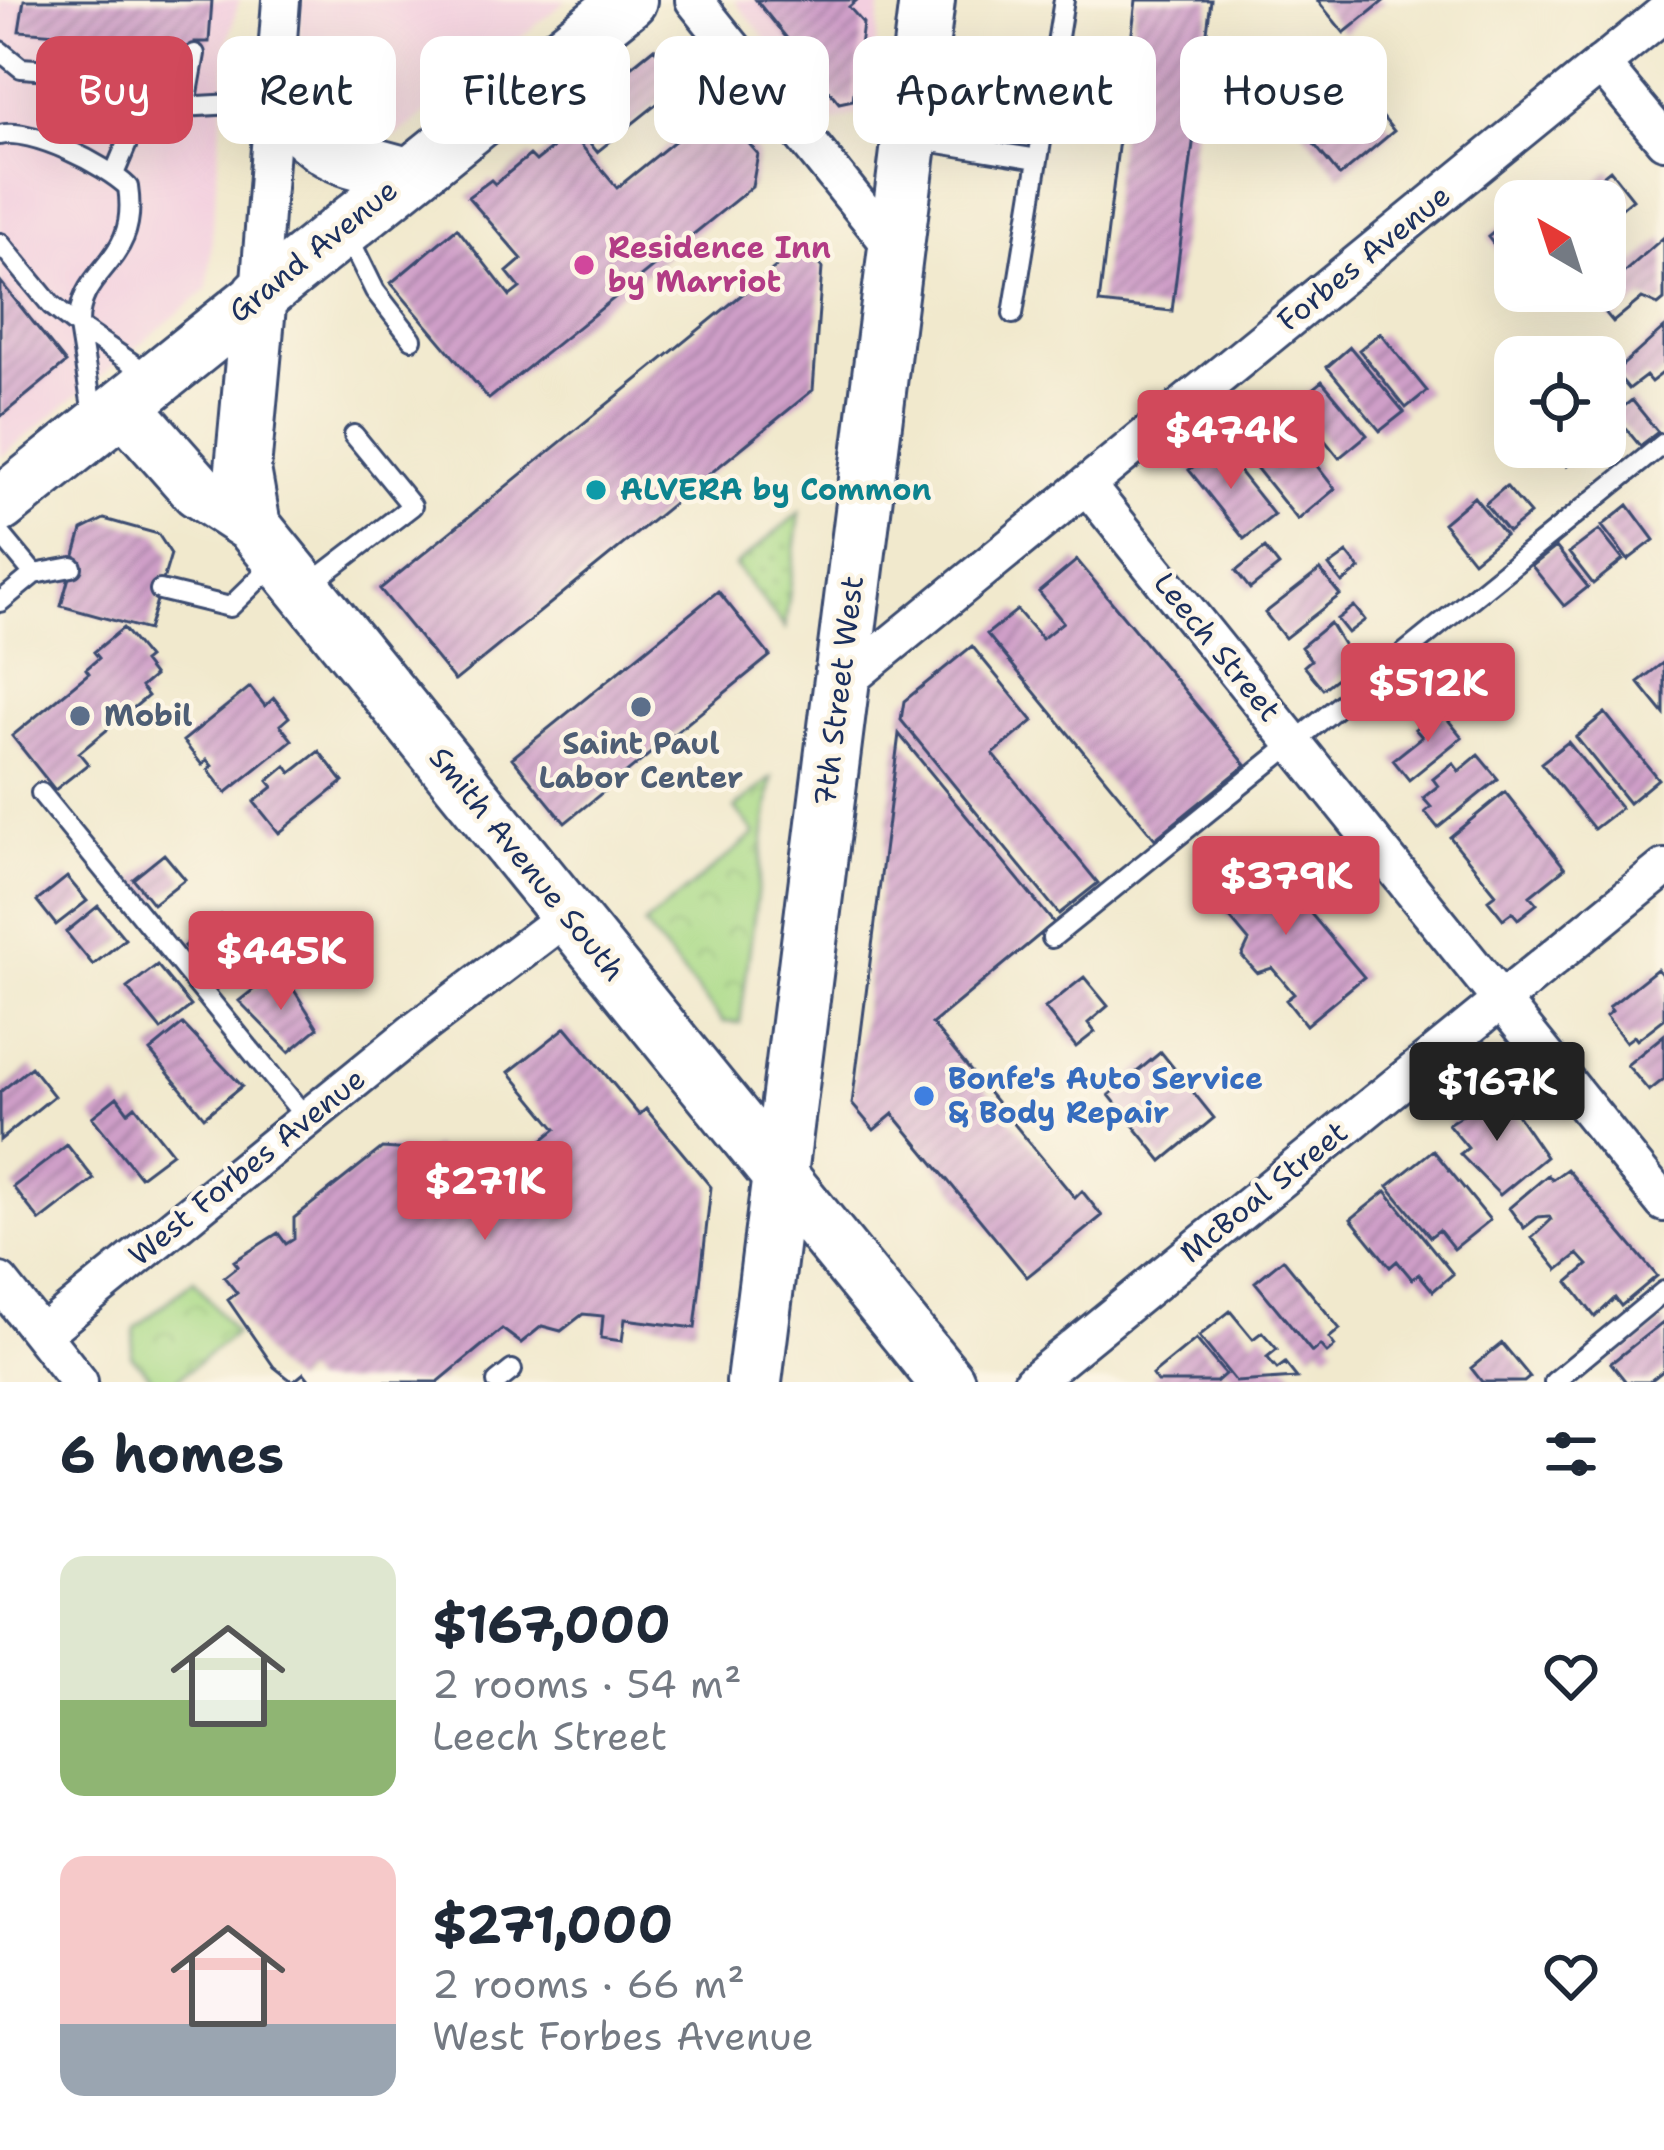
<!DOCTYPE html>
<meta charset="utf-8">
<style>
body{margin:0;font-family:"Shantell Sans",sans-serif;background:#f6f6f7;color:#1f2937;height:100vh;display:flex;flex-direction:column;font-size:45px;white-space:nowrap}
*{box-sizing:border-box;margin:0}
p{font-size:39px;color:#747a83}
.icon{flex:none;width:66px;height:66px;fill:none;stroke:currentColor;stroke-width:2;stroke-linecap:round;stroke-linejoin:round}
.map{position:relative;height:1382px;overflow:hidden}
.details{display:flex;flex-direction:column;background:#fff;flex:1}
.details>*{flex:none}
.banner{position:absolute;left:36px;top:36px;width:1593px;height:108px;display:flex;gap:24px}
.needle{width:78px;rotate:321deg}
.controls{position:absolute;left:1494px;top:180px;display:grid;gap:24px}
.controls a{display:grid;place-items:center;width:132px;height:132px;border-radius:24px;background:#fff;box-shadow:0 12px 48px #0002;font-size:60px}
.price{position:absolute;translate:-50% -102px;padding:0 27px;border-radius:12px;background:#d1495b;color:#fff;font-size:39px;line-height:78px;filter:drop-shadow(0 3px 6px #0008)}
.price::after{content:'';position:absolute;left:50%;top:72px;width:36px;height:27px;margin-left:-18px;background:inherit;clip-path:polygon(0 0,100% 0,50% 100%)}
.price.selected{background:#222;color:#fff}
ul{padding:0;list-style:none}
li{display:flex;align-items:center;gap:36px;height:300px;padding:0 60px}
li span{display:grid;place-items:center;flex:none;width:336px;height:240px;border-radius:24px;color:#555}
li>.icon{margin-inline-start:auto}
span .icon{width:144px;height:144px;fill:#fffc;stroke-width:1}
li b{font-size:51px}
h2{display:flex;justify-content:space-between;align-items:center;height:144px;padding:0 60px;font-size:51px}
.chip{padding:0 42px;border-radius:24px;background:#fff;box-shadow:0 12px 48px #0002;font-size:42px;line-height:108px}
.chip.selected{background:#d1495b;color:#fff}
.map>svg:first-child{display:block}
.built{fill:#f3cfdf}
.grass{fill:url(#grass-dots);stroke:#628473;stroke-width:3}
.park{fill:url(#park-crowns);stroke:#628473;stroke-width:3}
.building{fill:url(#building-hatch)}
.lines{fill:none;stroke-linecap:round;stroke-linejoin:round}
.service-casing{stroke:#3b4b6f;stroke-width:24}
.minor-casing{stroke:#3b4b6f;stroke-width:42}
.secondary-casing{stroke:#3b4b6f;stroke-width:60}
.service{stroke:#fff;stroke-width:18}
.minor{stroke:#fff;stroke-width:36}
.secondary{stroke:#fff;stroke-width:54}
.hotel-dot{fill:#d1479c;stroke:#fcf5e5;stroke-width:4.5}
.culture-dot{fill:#0f9aa8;stroke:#fcf5e5;stroke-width:4.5}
.service-dot{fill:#5c6f8a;stroke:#fcf5e5;stroke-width:4.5}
.shop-dot{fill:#3f7fe0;stroke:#fcf5e5;stroke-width:4.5}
.labels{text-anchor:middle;stroke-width:9;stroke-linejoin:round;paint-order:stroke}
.hotel-label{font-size:30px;font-weight:bold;fill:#b23c85;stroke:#fcf5e5;text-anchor:start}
.street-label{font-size:30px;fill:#1b2f5e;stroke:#fcf5e5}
.culture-label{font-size:30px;font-weight:bold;fill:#0d838f;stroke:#fcf5e5;text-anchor:start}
.service-label{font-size:30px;font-weight:bold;fill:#4e5e75;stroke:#fcf5e5;text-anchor:start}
.shop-label{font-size:30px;font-weight:bold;fill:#366cbe;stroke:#fcf5e5;text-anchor:start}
</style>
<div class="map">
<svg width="1664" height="1382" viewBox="0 0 1664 1382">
<defs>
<pattern id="grass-dots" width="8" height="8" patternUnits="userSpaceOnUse" patternTransform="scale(3)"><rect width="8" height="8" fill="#aada88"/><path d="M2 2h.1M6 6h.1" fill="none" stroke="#92bb78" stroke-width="1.8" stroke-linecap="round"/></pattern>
<pattern id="park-crowns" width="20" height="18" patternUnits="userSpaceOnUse" patternTransform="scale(3)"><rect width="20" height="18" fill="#aada88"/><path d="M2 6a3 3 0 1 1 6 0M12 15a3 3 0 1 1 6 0" fill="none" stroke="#92bb78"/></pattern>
<pattern id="building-hatch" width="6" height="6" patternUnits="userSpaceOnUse" patternTransform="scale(3)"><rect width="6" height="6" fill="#cf9fc8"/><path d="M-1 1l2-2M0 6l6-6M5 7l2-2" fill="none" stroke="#a782a6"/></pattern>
</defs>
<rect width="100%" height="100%" fill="#fcf5e5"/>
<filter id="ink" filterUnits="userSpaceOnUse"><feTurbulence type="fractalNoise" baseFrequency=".00833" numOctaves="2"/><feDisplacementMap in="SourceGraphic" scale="24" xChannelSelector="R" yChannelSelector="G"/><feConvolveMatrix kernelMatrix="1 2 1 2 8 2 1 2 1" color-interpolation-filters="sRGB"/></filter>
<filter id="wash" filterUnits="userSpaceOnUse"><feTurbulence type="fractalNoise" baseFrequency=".004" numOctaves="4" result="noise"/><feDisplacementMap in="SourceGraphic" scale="48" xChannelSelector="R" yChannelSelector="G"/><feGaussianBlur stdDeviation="2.7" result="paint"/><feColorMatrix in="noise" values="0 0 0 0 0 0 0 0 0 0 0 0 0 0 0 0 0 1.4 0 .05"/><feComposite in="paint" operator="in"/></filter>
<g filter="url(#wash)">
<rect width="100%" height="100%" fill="#f1e9cd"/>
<path class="built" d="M0,0H239L227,46L208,289L0,458Z
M301,0H567L398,135L364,144L313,121L297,78Z
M734,0H881L868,111L833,123Z"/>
<path class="grass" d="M800,512L785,628L735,566Z"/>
<path class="park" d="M772,778L740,1023L723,1022L644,925L755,834L735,808Z
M194,1280L235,1333L174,1382H155L131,1355L135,1328Z"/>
<g id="blocks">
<path class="building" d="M24,0H212L209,42H195V54L105,49L108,38L19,31Z
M756,0H857L849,7L863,23L853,100L839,103Z
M1136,0H1211L1172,311L1099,303Z
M1317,0H1385L1344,33Z
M654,48L682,84L597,152L569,117Z
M1327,49L1394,131L1340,176L1273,94Z
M698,122L714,136L731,123L758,154L752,187L489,399L391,283L457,228L510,296L520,288L507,272L522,259L468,197L491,180L495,184L530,155L536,161L571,133L617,188Z
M1610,170L1633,199L1605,222V201H1572Z
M1515,215V291L1502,274L1511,267L1488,237Z
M1664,237V300L1658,305L1642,298L1613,322L1594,299Z
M804,244L822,268L813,390L455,681L380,589Z
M0,281L66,363L0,417Z
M1664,328V372L1651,382L1646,376L1629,389L1615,372Z
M1380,333L1427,391L1406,408L1359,350Z
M1350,347L1404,412L1380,431L1327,367Z
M1322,381L1367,435L1339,458L1295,403Z
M1632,400L1658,432L1640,446L1614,414Z
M1292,434L1335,489L1298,520L1254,465Z
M1219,446L1274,515L1244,539L1189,470Z
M1551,447H1589L1567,466Z
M1506,486L1530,514L1508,532L1485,504Z
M1474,497L1505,535L1473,561L1443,523Z
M1628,505L1654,540L1628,560L1602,526Z
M104,519L158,534L171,554L148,630L61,606L82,530Z
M1599,530L1623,560L1593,584L1569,553Z
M1556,547L1588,587L1564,606L1532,566Z
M1265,548L1279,566L1250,589L1236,571Z
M1347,553L1360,569L1342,583L1329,566Z
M1077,560L1246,765L1155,839L987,634L1017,610L1042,639L1063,622L1039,592Z
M1320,570L1340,595L1285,638L1265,613Z
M718,591L770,656L565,823L512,758Z
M1354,606L1365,620L1348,633L1337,619Z
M1330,623L1355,664L1323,689L1304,666L1311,660L1301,647Z
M123,628L148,658L143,662L154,676L141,687L148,696L79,753L88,764L55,790L12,736L89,673L86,669L99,658L94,652Z
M972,646L1033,721L993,754L1098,883L1059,914L901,720L904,701Z
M1664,662V714L1638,682Z
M1403,670L1420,690L1395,711L1378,690Z
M250,687L265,706L274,698L289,717L280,725L292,740L226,793L208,770L212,766L207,760L202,765L183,741Z
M1440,710L1462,737L1409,780L1393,760L1422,737L1415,729Z
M1605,713L1658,779L1629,803L1576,737Z
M899,734L1054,923L932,1024L1075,1198L1082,1191L1102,1216L1027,1277L893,1114L874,1130L852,1104Z
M1568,742L1621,808L1594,829L1541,763Z
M319,751L343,782L279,833L254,802L273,787L268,781L286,766L291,773Z
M1478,755L1498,779L1438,828L1425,812L1431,807L1423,798L1438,786L1433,779L1453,763L1459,771Z
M1505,792L1565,868L1530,896L1537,904L1518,919L1512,912L1503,919L1488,900L1496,894L1450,837Z
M1259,852L1364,977L1306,1025L1286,1000L1294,994L1272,968L1257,973L1242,956L1249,941L1209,893Z
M164,854L185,879L153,904L133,879Z
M67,877L87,901L56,925L37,901Z
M98,906L125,939L93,965L66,932Z
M221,915L242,940L204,971L184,946Z
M157,965L191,1006L161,1030L127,988Z
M1657,969L1664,977V1019L1637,1040L1634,1036L1626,1042L1606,1016L1612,1011L1609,1007Z
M1084,977L1108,1006L1088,1023L1095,1032L1076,1047L1045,1008Z
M287,979L318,1028L289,1052L239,1001L264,981L272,991Z
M183,1024L242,1086L204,1117L150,1051Z
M566,1027L639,1115L646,1109L711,1187L695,1328L625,1319L622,1341L601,1338L603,1316L583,1314L561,1331L542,1326L521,1343L502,1329L438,1382H311L304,1373L293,1382L274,1367L228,1300L237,1293L224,1277L238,1266L234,1261L278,1233L286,1244L294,1239V1218L382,1148L410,1150L417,1159L434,1146L475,1194L556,1129L509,1072Z
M1664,1035V1079L1649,1091L1627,1065Z
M1161,1052L1214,1118L1162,1161L1109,1095Z
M31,1067L54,1096L0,1140V1092Z
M1492,1096L1503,1108L1509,1103L1546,1157L1500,1195L1460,1154L1468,1148L1448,1124Z
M117,1097L128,1112L135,1106L172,1153L140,1177L92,1117Z
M67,1145L94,1179L40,1221L13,1187Z
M1433,1150L1490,1220L1454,1249L1439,1230L1430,1237L1388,1186Z
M1567,1169L1657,1276L1621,1306L1615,1298L1595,1317L1568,1282L1588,1265L1578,1254L1558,1270L1532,1238L1551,1220L1549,1216L1538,1217L1524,1228L1509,1208L1548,1175L1552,1180Z
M1386,1191L1453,1274L1433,1291L1419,1274L1412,1279L1397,1261L1390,1267L1351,1219Z
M1283,1259L1340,1329L1329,1338L1335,1346L1327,1353L1320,1345L1312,1352L1255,1282Z
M1230,1311L1253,1339L1262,1332L1277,1349L1267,1357L1277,1369L1285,1363L1297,1378L1236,1382L1199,1336Z
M1664,1321V1370L1649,1382H1626L1611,1363Z
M1196,1339L1225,1374L1216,1382H1157L1152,1375Z
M1502,1343L1530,1377L1524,1382H1482L1471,1368Z"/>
</g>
</g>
<g filter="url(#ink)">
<use href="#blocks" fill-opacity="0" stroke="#3b4b6f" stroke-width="3"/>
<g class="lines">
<defs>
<path id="service" d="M0,51L21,68L94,73L163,108L271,102
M185,110L195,54
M0,135C30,127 106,165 128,187C140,267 77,265 79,327L152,377
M914,139L1038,159
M114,174L145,101
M346,232L375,291L412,339
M0,243L51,305L79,327L94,420
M1013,314L1064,0
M0,533L34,574L72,567
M308,586L412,506L354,435
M160,590L230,607L276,562
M0,602L34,574
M41,793L306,1118
M1052,938L1664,443
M497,1382L512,1370
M1554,1382L1664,1291"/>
<path id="minor" d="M694,0L895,250
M1601,64L1664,140
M259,295L281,0
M1086,485L1664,1203
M840,686L1664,13
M0,1282L79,1382
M42,1334L415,1031L568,915
M1032,1382L1664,868"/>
<path id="secondary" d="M276,102C333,162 330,153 407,175
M259,295L243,469L253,526L947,1382
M124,406L198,490L253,526
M0,505L629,0
M754,1382L927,0"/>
</defs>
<use href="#service" class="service-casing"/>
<use href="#minor" class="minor-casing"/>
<use href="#secondary" class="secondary-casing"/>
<use href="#service" class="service"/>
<use href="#minor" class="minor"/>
<use href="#secondary" class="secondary"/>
</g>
</g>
<circle class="hotel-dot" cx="584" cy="265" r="12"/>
<circle class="culture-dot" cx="596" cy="490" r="12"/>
<g class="service-dot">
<circle cx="641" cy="707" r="12"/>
<circle cx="80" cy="716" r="12"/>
</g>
<circle class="shop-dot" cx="924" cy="1096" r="12"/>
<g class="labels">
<g class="hotel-label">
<text x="608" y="258">Residence Inn<tspan x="608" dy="34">by Marriot</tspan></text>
</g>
<g class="street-label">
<text transform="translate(313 251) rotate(-39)" y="10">Grand Avenue</text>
<text transform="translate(1364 258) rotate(-39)" y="10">Forbes Avenue</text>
<text transform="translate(1217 647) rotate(51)" y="10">Leech Street</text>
<text transform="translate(839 691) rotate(-83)" y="10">7th Street West</text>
<text transform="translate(527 864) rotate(51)" y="10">Smith Avenue South</text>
<text transform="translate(247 1167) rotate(-39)" y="10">West Forbes Avenue</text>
<text transform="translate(1264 1192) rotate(-39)" y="10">McBoal Street</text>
</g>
<g class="culture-label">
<text x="620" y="500">ALVERA by Common</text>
</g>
<g class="service-label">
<text x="104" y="726">Mobil</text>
<text x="641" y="754" text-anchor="middle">Saint Paul<tspan x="641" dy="34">Labor Center</tspan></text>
</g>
<g class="shop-label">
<text x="948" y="1089">Bonfe's Auto Service<tspan x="948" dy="34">&amp; Body Repair</tspan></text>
</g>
</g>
</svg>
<div class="controls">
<a><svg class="needle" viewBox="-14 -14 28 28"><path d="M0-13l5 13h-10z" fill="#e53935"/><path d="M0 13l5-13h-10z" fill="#747a83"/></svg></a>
<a><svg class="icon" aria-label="locate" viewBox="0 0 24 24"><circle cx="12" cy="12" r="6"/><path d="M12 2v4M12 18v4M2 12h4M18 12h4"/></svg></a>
</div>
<b class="price" style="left:1231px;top:492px">$474K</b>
<b class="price" style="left:1428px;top:745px">$512K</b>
<b class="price" style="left:1286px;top:938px">$379K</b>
<b class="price" style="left:281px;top:1013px">$445K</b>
<b class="price selected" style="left:1497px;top:1144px">$167K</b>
<b class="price" style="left:485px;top:1243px">$271K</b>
<div class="banner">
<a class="chip selected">Buy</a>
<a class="chip">Rent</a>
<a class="chip">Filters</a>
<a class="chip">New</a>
<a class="chip">Apartment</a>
<a class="chip">House</a>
</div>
</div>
<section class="details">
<h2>6 homes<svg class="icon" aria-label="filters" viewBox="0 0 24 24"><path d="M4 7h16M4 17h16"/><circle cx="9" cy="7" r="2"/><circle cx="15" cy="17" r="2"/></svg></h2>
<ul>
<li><span style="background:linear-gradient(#dfe7d0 60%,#8fb573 0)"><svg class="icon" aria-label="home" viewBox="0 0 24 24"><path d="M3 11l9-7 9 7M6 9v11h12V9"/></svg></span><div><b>$167,000</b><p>2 rooms · 54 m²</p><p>Leech Street</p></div><svg class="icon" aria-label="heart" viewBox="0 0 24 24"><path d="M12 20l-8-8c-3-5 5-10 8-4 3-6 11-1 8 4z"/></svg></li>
<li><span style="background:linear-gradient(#f6c9c9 70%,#9aa5b1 0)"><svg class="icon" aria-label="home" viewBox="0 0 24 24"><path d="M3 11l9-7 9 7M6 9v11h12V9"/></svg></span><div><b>$271,000</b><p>2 rooms · 66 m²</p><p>West Forbes Avenue</p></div><svg class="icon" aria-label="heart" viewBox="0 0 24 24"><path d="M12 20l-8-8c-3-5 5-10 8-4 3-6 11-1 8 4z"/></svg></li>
</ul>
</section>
